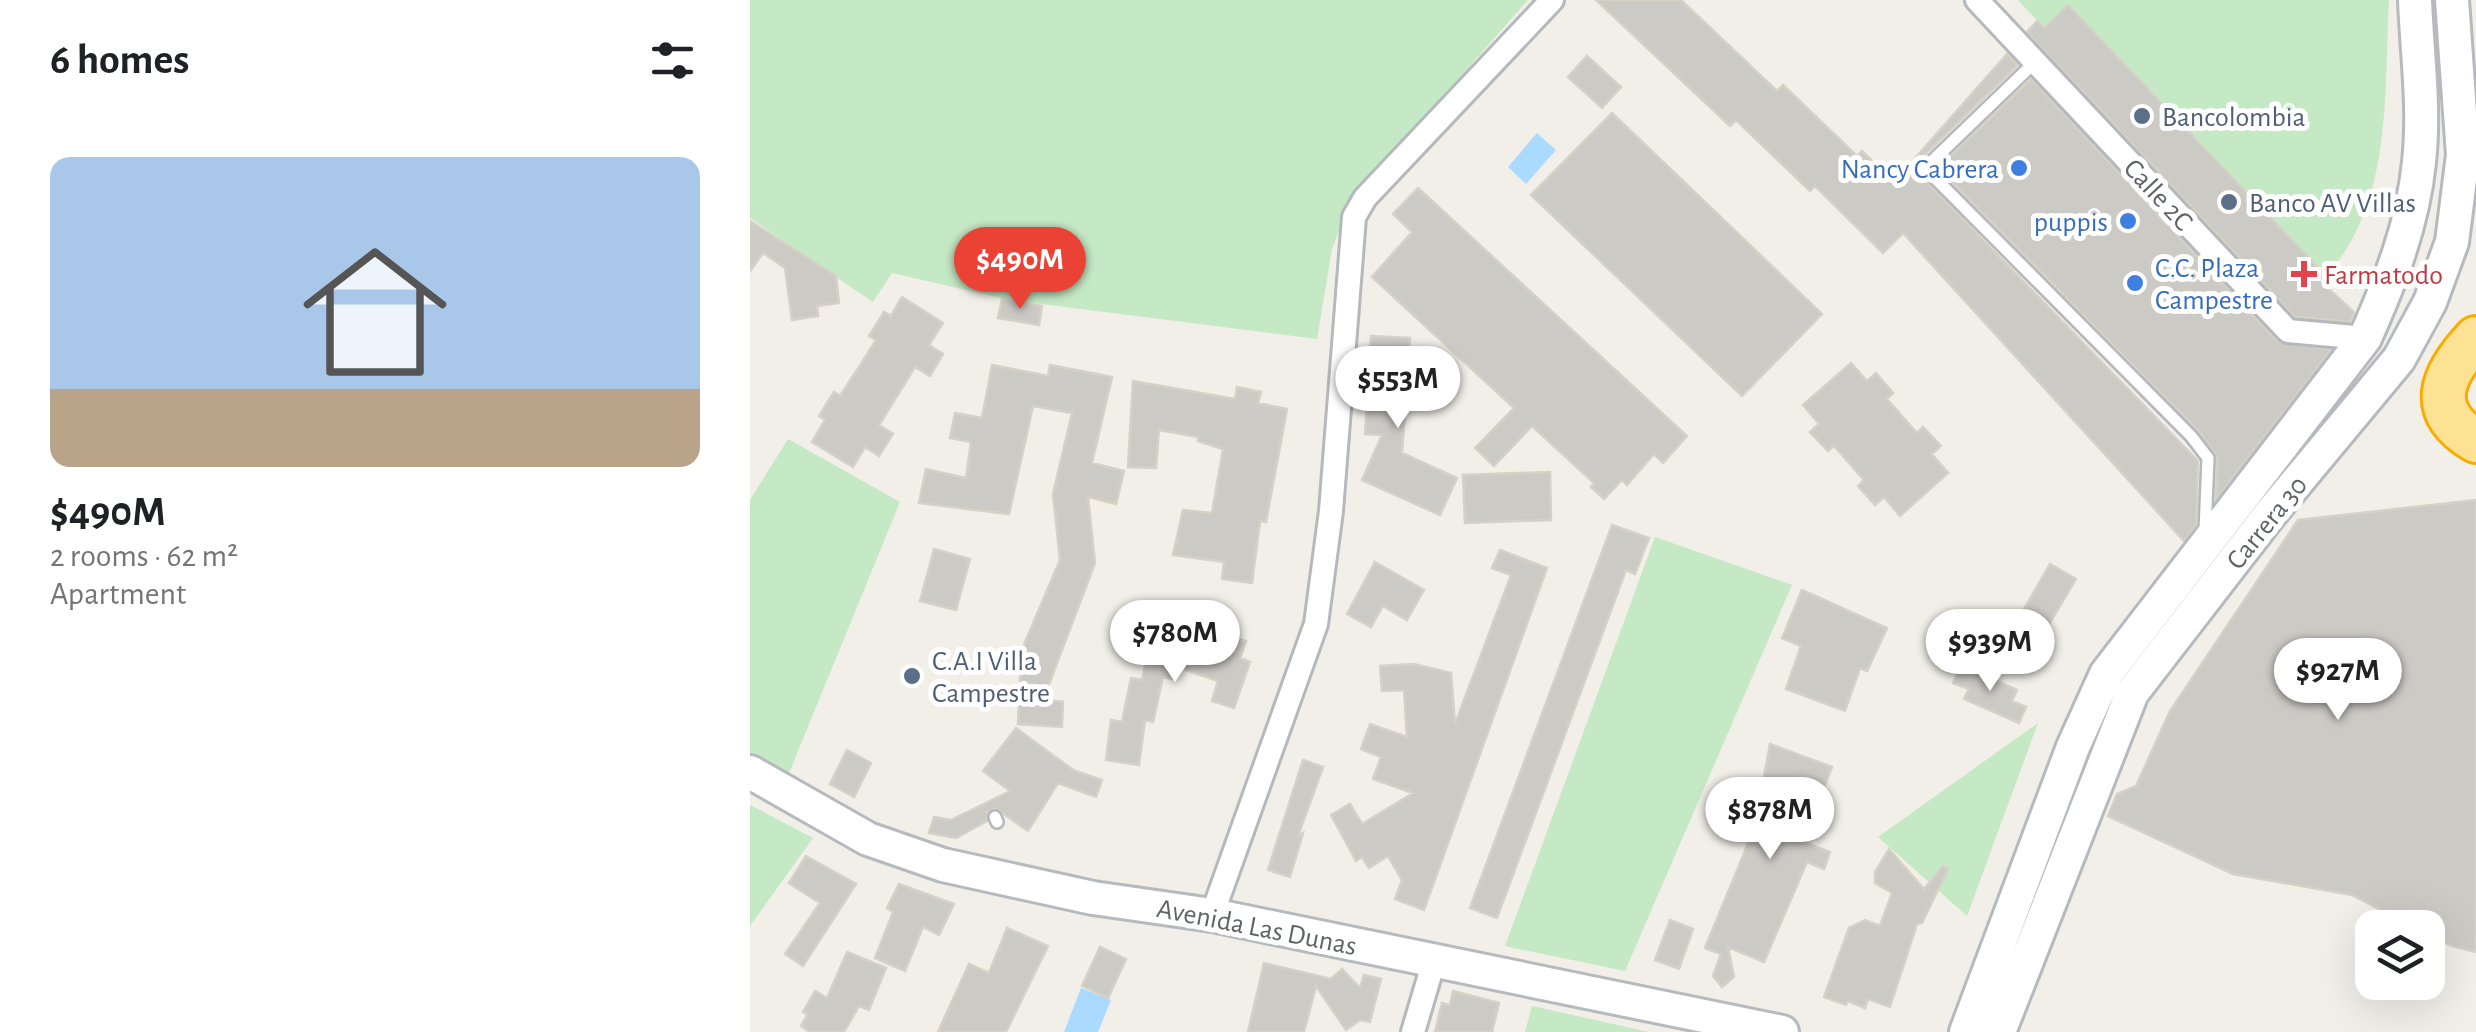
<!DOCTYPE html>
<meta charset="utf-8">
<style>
body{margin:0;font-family:"Alegreya Sans",sans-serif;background:#f6f6f6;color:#202124;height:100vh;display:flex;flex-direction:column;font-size:38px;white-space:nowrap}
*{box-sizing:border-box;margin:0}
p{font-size:32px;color:#757577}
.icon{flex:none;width:55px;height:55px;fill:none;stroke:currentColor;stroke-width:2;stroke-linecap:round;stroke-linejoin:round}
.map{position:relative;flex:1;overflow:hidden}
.drawer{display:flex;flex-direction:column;background:#fff;width:750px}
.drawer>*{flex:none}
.tools{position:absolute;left:1605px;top:910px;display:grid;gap:20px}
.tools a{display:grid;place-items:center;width:90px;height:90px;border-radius:20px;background:#fff;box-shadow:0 10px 40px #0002;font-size:50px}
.price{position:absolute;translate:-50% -85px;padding:0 22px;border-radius:35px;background:#fff;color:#222;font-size:32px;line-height:65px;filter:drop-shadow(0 2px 5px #0008)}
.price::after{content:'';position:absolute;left:50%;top:60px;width:30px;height:22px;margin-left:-15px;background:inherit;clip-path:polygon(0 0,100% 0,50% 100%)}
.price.selected{background:#ea4335;color:#fff}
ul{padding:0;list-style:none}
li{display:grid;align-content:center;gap:20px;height:530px;padding:0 50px}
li+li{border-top:2px solid #e0e0e0}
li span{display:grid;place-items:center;height:310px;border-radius:20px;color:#555}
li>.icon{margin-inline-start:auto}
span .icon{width:180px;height:180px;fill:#fffc;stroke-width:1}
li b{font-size:42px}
h2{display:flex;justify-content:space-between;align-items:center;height:120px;padding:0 50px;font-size:42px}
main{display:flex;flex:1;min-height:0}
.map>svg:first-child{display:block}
.green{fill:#c5e8c5}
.water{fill:#aadaff}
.building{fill:#cccac5;stroke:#d6d1c6;stroke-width:2.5}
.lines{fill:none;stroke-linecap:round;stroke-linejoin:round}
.lane-casing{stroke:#b5b8bc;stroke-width:16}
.street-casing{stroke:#b5b8bc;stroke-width:28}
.secondary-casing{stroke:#b6babf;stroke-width:38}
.highway-casing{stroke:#f9ab00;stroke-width:48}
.lane{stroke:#fff;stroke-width:11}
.street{stroke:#fff;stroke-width:22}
.secondary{stroke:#fff;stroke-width:32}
.highway{stroke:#fde293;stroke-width:42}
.service-dot{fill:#5c6f8a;stroke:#fff;stroke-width:4}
.shop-dot{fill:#3f7fe0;stroke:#fff;stroke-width:4}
.health-dot{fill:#e0444e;stroke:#fff;stroke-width:4}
.labels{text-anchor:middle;stroke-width:10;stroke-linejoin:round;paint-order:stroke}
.service-label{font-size:28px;fill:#4e5e75;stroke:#fff;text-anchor:start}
.shop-label{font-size:28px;fill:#366cbe;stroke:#fff;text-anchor:end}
.street-label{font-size:28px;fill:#5f6368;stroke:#fff}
.health-label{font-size:28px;fill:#be3a42;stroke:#fff;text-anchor:start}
</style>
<main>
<section class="drawer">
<h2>6 homes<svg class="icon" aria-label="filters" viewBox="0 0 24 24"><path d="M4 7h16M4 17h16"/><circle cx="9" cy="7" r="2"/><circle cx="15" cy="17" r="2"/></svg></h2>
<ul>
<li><span style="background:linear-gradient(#a9c7e8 75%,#b9a48a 0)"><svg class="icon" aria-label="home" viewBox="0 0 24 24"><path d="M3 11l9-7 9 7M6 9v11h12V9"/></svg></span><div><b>$490M</b><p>2 rooms · 62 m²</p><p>Apartment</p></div></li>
</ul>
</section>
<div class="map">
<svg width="1726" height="1032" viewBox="0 0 1726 1032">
<rect width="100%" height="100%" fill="#f1efe8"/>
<path class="green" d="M0,0H778L601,201L582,249L567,339L260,300L142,273L123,302L0,218Z
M1268,0H1639C1634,93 1643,203 1576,276L1318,5L1294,28Z
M38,439L150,502L37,778L0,755V500Z
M905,537L1042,585L875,971L755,946Z
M1288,723L1217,916L1128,837Z
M0,805L63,838L0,926Z
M782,1006L899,1032H775Z"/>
<path class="water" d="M787,133L806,150L776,184L758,167Z
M331,988L361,1000L348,1032H314Z"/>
<path class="building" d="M846,0H931L1027,91L1033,85L1107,156L1112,151L1144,182L1257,54L1268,65L1168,161L1166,171L1448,461L1446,525L1434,541L1153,233L1133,253L1065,186L1060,191L986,120L980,126Z
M1318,5L1576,276L1570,281L1604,312L1600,322L1545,317L1277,32L1287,21L1295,28Z
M837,56L871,87L852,108L818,77Z
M1281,79L1527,341L1581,350L1466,499L1467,457L1448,430L1188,168Z
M862,113L1072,314L992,396L781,195Z
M668,188L937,436L913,463L904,454L877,485L872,480L854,499L841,487L844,483L782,426L744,466L725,448L764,408L622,277L662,232L643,214Z
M0,221L86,276L89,303L67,306L68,316L42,320L35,268L13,253L0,271Z
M152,297L193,323L179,345L193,354L180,376L165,367L129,425L143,434L129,456L115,447L103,467L62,442L75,420L69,416L84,392L90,396L111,364L126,340L119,336L134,312L141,316Z
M252,299L292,306L289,325L248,318Z
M621,336L660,338L652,453L707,478L690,515L612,480L632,435L615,434Z
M1101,363L1117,381L1126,373L1143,393L1137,399L1167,433L1173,427L1191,446L1182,454L1198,473L1150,516L1134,497L1125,505L1108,486L1114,480L1084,446L1078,451L1060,432L1069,424L1053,405Z
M242,365L298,376L300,365L362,377L342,463L374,471L366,504L338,497L345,563L293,700L313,702L312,727L268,724L271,662L267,661L310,560L303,494L322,413L283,406L259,514L169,503L176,469L216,478L221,442L200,438L205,413L232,418Z
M383,381L485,399L487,387L511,392L508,403L537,409L516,522L510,521L502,583L472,579L474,562L423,555L433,510L462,513L473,449L448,441V437L409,430L406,468L378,467Z
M800,472L801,520L715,523L713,475Z
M1726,500V952L1702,946L1678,934V928H1665L1602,895L1483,874L1358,816L1367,794L1386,786L1420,711L1548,520Z
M862,525L899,538L885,574L876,570L747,918L720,908Z
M184,549L220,559L206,610L170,601Z
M750,550L797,568L674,910L645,899L652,880L638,856L619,868L612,857L606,861L581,815L600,804L612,824L663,793L623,779L631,757L611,749L620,724L657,737L654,690L632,691L630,666L664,664L701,673L705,724L761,575L742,568Z
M625,562L674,590L657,620L633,606L621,627L597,614Z
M1300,564L1326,579L1288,643L1263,628Z
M1052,590L1137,628L1117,671L1110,668L1095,711L1036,689L1051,646L1032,638Z
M402,631L465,645L469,632L496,641L490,658L500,662L484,708L462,701L468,681L425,666L422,679L413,677L403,722L395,720L389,765L356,760L361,720L372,722L381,678L392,680Z
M1211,665L1267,690L1262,701L1276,707L1269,723L1214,699L1219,689L1203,683Z
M266,728L323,770L352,780L346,797L308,783L278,831L245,808L237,812V821L206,838L179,833L184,817L201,820L260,791L233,771Z
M1020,744L1082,767L1073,791L1066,789L1058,804L1046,839L1080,852L1074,869L1057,862L1014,962L978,947L984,977L972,987L963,976L971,954L955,948L1020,790L1012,787Z
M97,750L121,763L104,797L80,784Z
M553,760L573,767L548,836L553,833L540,877L518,870Z
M1139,849L1174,889L1193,866L1198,869L1172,923L1167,924L1140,1007L1118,999L1115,1008L1098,1001L1096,1005L1074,997L1099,928L1115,920L1130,926L1142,893L1125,883V872Z
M56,856L106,884L53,966L35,954L70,903L39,883Z
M149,884L204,904L189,935L173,927L155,971L125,958L143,912L137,908Z
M920,920L943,929L929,969L905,960Z
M257,928L298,946L256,1032H188L219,964L239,973Z
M350,947L376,959L358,998L332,986Z
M97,952L136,968L119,1010L109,1006L94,1032H60L51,1026L58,1014L53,1012L65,991L77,998Z
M514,963L581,979L592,969L610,988L614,975L631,979L620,1022L610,1020L596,1030L566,986L554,1032H498Z
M703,991L749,1003L742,1032H685L692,1003L700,1005Z"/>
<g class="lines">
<defs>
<path id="lane" d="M1284,63L1175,168L1441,436L1458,458L1455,531
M245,817L247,822"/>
<path id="street" d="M1227,0L1538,331L1615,338
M462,915L566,624L581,511L604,217L615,198L802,0
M663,1032L684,961"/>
<path id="secondary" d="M0,772L118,839L193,865L343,898L462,915L1032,1032
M1216,1032L1323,747L1356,674L1615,338C1640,282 1663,224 1669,162C1675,109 1667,53 1665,0
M1249,1032L1382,693L1521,513L1649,359L1680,302L1702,242L1713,155L1702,0"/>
<path id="highway" d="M1726,338C1693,373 1674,410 1726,441"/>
</defs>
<use href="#lane" class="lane-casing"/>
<use href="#street" class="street-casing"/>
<use href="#secondary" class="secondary-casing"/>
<use href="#highway" class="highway-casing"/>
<use href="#lane" class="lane"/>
<use href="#street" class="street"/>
<use href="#secondary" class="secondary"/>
<use href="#highway" class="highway"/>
</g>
<g class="service-dot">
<circle cx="1392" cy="116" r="10"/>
<circle cx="1479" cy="202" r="10"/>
<circle cx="162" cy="676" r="10"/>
</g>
<g class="shop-dot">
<circle cx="1269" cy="168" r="10"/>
<circle cx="1378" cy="221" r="10"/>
<circle cx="1385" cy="283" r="10"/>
</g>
<path class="health-dot" d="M1549 259h10v10h10v10h-10v10h-10v-10h-10v-10h10z"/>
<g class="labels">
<g class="service-label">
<text x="1412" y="126">Bancolombia</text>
<text x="1499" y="212">Banco AV Villas</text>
<text x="182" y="670">C.A.I Villa<tspan x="182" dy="32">Campestre</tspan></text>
</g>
<g class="shop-label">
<text x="1249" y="178">Nancy Cabrera</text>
<text x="1358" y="231">puppis</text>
<text x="1405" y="277" text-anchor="start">C.C. Plaza<tspan x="1405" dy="32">Campestre</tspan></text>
</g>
<g class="street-label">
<text transform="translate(1409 194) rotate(47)" y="10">Calle 2C</text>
<text transform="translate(1516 522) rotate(-51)" y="10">Carrera 30</text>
<text transform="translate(507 926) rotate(11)" y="10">Avenida Las Dunas</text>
</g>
<g class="health-label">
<text x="1574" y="284">Farmatodo</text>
</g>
</g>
</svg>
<div class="tools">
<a><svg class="icon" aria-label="layers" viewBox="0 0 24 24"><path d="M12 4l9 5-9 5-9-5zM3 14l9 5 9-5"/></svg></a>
</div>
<b class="price selected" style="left:270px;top:312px">$490M</b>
<b class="price" style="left:648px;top:431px">$553M</b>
<b class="price" style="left:425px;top:685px">$780M</b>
<b class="price" style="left:1240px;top:694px">$939M</b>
<b class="price" style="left:1588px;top:723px">$927M</b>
<b class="price" style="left:1020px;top:862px">$878M</b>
</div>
</main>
